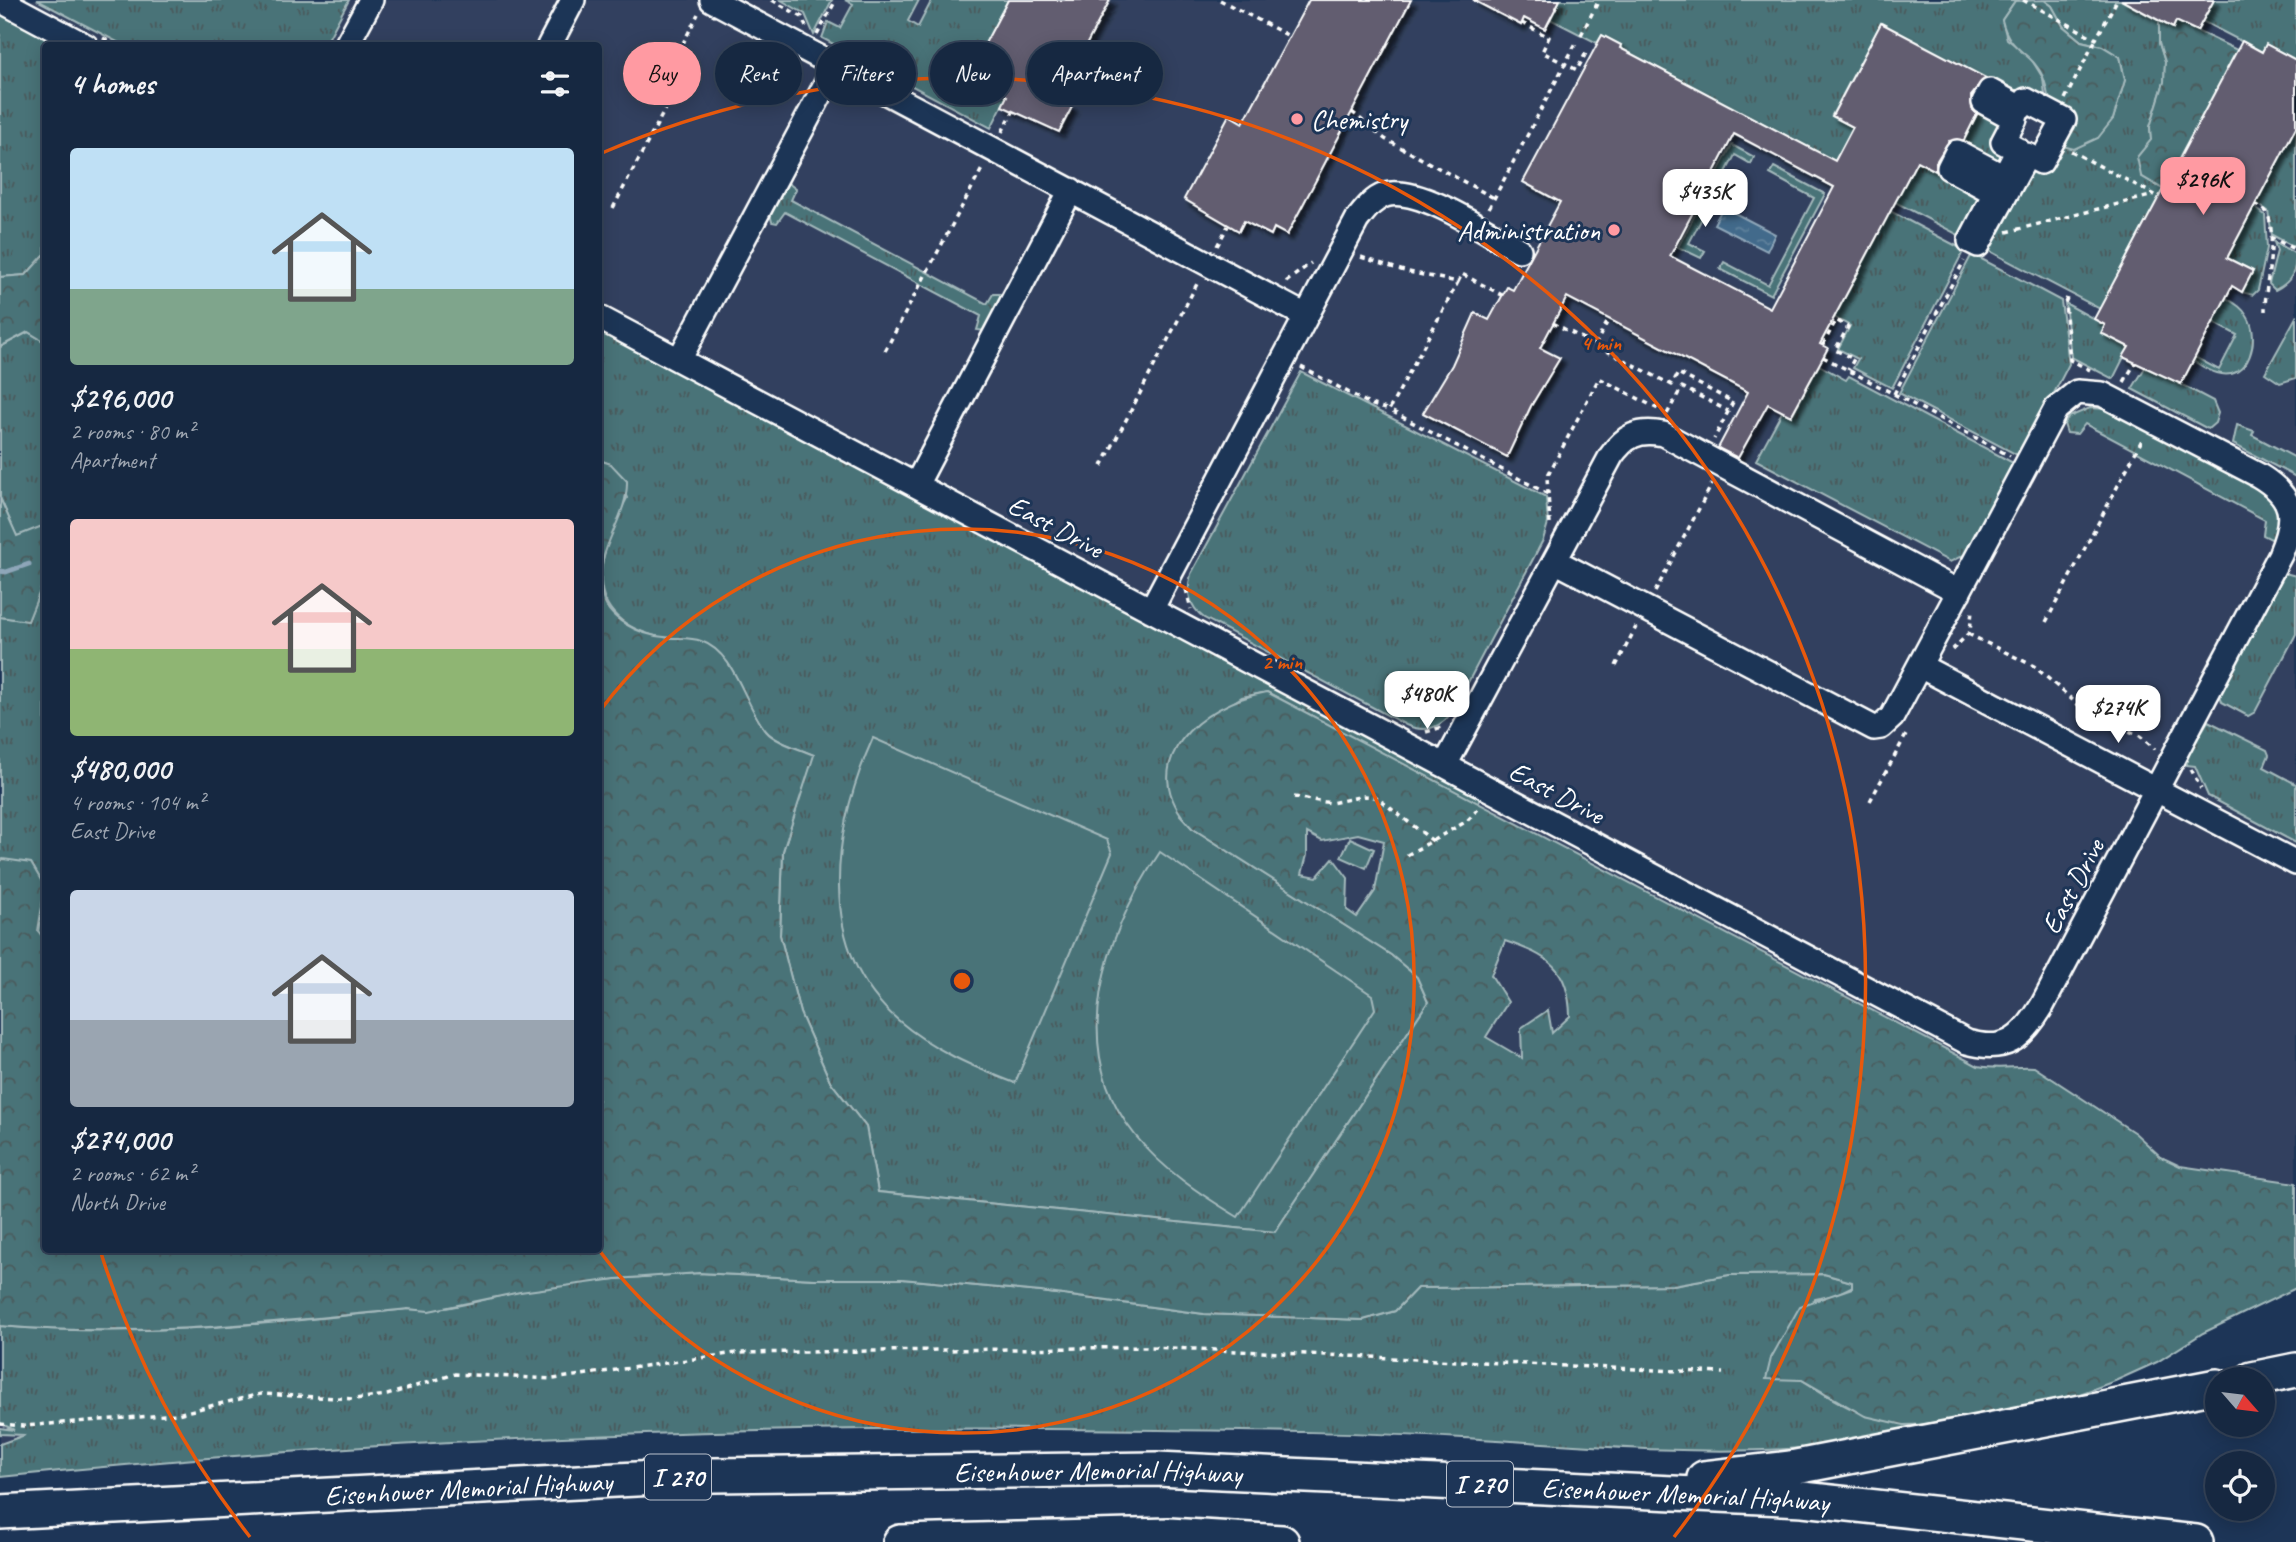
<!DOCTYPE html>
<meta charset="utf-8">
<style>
body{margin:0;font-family:Caveat,sans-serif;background:#1f3048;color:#f1f3f6;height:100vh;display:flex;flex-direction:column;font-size:26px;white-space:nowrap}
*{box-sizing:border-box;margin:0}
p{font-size:23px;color:#9ea6b1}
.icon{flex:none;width:38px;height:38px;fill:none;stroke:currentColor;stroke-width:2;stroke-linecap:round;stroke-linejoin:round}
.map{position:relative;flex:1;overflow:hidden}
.side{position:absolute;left:42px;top:42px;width:560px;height:1211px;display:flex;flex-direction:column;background:#162841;border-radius:7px;box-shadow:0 4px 18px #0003,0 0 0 2px #35445a}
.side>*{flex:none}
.guide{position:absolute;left:623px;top:42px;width:665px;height:63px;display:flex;gap:14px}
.needle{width:46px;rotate:118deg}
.controls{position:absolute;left:2205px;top:1367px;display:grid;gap:14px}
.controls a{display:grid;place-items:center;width:70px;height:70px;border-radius:50%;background:#162841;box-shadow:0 4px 18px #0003,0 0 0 2px #35445a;font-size:35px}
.price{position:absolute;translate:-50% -60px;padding:0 16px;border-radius:14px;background:#fff;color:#222;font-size:23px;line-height:46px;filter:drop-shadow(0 2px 4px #0008)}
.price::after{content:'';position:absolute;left:50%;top:42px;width:21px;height:16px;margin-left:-10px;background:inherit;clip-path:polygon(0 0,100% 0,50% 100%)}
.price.current{background:#ff9aa2;color:#111}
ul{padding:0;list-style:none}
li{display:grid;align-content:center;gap:14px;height:371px;padding:0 28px}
li span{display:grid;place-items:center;height:217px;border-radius:7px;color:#555}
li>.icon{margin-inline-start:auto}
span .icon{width:126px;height:126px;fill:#fffc;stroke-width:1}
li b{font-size:30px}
h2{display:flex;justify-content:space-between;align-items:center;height:84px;padding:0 28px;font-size:30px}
.pill{padding:0 24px;border-radius:32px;background:#162841;box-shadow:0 4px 18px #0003,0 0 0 2px #35445a;font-size:24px;line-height:63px}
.pill.current{background:#ff9aa2;color:#111}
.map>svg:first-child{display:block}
.built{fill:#32415e;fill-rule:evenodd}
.grass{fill:url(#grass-tufts);stroke:#a4b9bc;stroke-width:2}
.forest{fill:url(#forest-crowns);stroke:#a4b9bc;stroke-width:2;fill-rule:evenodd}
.green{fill:#497378;stroke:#a4b9bc;stroke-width:2}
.water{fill:url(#water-ripples);stroke:#8ea6b9;stroke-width:2}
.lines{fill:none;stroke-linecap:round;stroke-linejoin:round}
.stream{stroke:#8ea6b9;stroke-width:5}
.building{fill:#625d70;stroke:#fff;stroke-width:2;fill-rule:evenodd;filter:url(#shadow)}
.minor-casing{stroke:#fff;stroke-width:28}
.highway-casing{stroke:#fff;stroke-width:38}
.path{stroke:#fff;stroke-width:3.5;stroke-dasharray:5 5;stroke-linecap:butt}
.minor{stroke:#1d3557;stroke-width:23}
.highway{stroke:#1d3557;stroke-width:33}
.ring{fill:none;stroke:#e8590c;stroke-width:3.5}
.poi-dot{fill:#ff9aa2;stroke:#1d3557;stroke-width:2.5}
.labels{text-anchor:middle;stroke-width:6;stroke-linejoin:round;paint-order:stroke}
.shield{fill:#1d3557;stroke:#bbc2cd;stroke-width:2}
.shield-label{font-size:26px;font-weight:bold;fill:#fff}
.poi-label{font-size:28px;fill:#fff;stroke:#1d3557;text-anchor:start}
.street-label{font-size:28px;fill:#fff;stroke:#1d3557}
.centre{fill:#e8590c;stroke:#1d3557;stroke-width:3.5}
.ring-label{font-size:21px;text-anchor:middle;font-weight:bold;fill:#e8590c;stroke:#1d3557;stroke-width:6;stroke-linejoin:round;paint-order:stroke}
</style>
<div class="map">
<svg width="2296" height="1542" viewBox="0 0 2296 1542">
<defs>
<pattern id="grass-tufts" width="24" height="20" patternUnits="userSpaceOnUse" patternTransform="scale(1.75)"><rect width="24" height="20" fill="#497378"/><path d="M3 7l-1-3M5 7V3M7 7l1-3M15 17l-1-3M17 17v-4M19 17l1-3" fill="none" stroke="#4b5a5b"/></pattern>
<pattern id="forest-crowns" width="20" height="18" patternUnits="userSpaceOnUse" patternTransform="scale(1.75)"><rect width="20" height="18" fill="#497378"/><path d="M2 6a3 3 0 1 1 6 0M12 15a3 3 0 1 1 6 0" fill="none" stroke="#4b5a5b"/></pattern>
<pattern id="water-ripples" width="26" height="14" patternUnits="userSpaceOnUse" patternTransform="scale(1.75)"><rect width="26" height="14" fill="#436b8b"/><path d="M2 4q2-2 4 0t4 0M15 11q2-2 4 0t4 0" fill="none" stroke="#5f819c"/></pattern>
<filter id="shadow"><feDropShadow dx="5" dy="5" stdDeviation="2" flood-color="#0009"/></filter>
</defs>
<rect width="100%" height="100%" fill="#1d3557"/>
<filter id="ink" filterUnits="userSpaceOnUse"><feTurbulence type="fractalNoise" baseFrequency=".0143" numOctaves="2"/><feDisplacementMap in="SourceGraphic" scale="14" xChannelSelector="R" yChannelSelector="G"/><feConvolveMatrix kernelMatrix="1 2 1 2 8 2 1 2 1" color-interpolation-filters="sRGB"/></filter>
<g filter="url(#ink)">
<path class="built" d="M0,0H2296V1284L28,1435L0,1444ZM46,46H598V1250H46Z"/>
<path class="grass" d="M37,0H349L325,45H123Z
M781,0H832L814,35L805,14Z
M845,0H919L908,21L918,27L932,0H1008L972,68L984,75L980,82L1007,96L991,128L822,38L828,22L840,28L853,4Z
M1560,0H2020L2015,1L2002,20L2007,39L2030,57L2043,78L2047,111L1881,23L1832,115L1853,127L1835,161L1620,48L1621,45L1602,35L1597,43L1550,19Z
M2044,0H2138L2159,20V43L2165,62L2164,82L2150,127L2151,140L2141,176L2163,189L2100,309L1978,245L2051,143L2113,119L2125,80L2120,57L2102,46L2081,41L2063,26L2052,6Z
M2214,0H2296V60L2267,45L2262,52L2202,21Z
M0,12L63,45L46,46L45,254L26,275L0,277Z
M1984,102L2015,119L2004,177L1957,152Z
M2296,127V248L2272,235L2268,211L2256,203Z
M1917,161L1944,175L1995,193L1970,241L1895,202Z
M788,183L796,189L791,200L987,304L993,294H1001L1002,297L986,331L977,330L981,316L785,212L777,223L772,222L770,214Z
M2254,207L2265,215L2267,248L2258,290L2253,295L2242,292L2253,271L2227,258Z
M1890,211L1964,250L1892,388L1853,368L1858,359L1838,349L1850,326L1834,317Z
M2274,242L2296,254C2296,271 2292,282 2275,290L2269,284L2277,251Z
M1972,254L2061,301L2069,364L2021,457L1899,393Z
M2226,298C2234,303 2242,307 2247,316C2261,337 2250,383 2217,373C2209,371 2200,365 2193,361L2195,357L2219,370L2237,335L2213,322Z
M2065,303L2105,325L2129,347L2113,379L2071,357Z
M2296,317V378L2280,383L2265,373Z
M599,330L1482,797L1478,804L1267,692L1242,697L1194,727L1180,815L1192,828L1391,955L1417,977L1428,1002L1275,1232L878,1192L866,1127L830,1081L800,1013L780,935L783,851L813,755C800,749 775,742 766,731C747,709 740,674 719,653C701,636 681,642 659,637C577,617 597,555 627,498L611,464L599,460Z
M28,332L45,342V525L17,537L0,498V347Z
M1819,365L1846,380L1849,376L2017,465L1974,545L1966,554L1950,562L1756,460L1782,412L1792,416Z
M2146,366L2213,401L2218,413L2215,423L2208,429L2132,389Z
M1301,372L1546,497L1548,523L1543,540L1454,709C1443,727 1426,734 1406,725L1204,618C1189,606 1186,592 1191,574Z
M2090,408L2109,409L2260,488L2278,510L2276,538L2271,539L2263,535L2265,520L2085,424L2077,434L2067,433L2064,424L2069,417Z
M2237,425L2254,431L2252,435L2296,458V477L2233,444Z
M2285,573L2296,576V634L2255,712L2248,716L2222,702L2220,694Z
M45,578V887L31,863L0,862V617L28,621Z
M2208,721L2267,750L2269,755L2264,767L2296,784V843L2208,796L2195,766L2186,765L2190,751Z
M45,895V941L37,931Z
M699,1273L815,1279H902L1041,1292L1204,1314L1363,1320L1395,1311L1417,1288L1673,1285L1729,1275L1824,1274L1852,1282L1853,1286L1835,1295L1815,1299L1802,1380C1861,1418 1881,1426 1952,1424C1898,1434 1843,1446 1787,1449C1680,1455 1570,1444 1463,1438C1362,1432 1260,1431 1158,1430C772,1424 384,1437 0,1477V1444L25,1435L0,1434V1428L14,1430L0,1423V1326C139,1338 270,1324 408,1309C445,1313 482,1299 518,1292C578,1281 638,1277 699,1273Z"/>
<path class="forest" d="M2044,0L2052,6L2063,26L2081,41L2102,46L2120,57L2125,80L2113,119L2098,138L2074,149L2051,143C2049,123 2051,96 2043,77C2030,49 2010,54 2002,20L2015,1Z
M2159,20L2172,27L2176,21L2237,50L2163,189L2141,176L2137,157L2151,140L2150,127L2164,82L2165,62L2159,43Z
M45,254V342L28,332L0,347V277L26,275Z
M599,460L611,464L627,481C628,521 593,548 602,594C606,619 640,635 664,637C675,639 690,637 701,641C736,653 744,705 766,731C775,742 800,749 814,755L783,851L780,935L800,1013L830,1081L866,1127L878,1192L1275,1232L1428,1002L1417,977L1391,955L1192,828C1130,763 1201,704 1267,692L1978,1066C1999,1070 2013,1066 2034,1067L2135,1133L2161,1157L2180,1166L2296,1183V1288L2203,1333L2157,1362L2115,1381L2069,1398L1952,1424L1904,1425L1865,1416L1802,1380L1766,1379L1771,1358L1800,1306L1852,1288V1282L1824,1274L1729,1275L1673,1285L1417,1288L1395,1311L1363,1320L1204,1314L1041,1292L902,1279H815L699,1273L616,1279L520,1292L429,1311L408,1309C267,1323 142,1338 0,1326V862L3,859L31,863L45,887L38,931L46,941V1250H598ZM1307,833L1322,841L1358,834L1384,841L1375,891L1357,917L1347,910L1348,878L1333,858L1317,877L1302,874L1307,855ZM1505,941C1548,956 1569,967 1570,1016L1552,1033L1548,1010L1521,1028L1522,1058L1486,1037L1508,1002L1491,975Z
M0,498L17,536L45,525V578L28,621L0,617Z"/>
<path class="green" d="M1732,145L1754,157L1751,164L1735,155L1689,243L1705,251L1701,258L1678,247Z
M1774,167L1825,194L1771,295L1720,269L1724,262L1768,285L1814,198L1770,174Z
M873,738L1107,840L1112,853L1015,1083C973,1067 933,1050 898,1020C814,948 833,828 873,738Z
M1350,838L1374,849L1366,868L1341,857Z
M1160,852L1372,995L1375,1009L1238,1217C1200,1194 1163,1170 1135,1135C1065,1048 1105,934 1160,852Z"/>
<path class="water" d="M1723,207L1775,234L1767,251L1714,224Z"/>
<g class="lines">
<path class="stream" d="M0,571L6,572L29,564"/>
</g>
<path class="building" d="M1008,0H1110L1057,100L1072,107L1059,132L1002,106L1007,96L980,82L984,75L972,68Z
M1309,0H1411L1287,235L1274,228L1271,235L1244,221L1239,231L1184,199L1229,115L1243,123Z
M1473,0H1560L1545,29L1524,18L1521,25Z
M2121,0H2214L2197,31L2176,21L2173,28Z
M1881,23L1986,78L1971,96L1972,109L1977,114L1964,140L1949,141L1936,162V171L1917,161L1820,344L1828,348L1791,416L1768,404L1738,458L1718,448L1748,392L1567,297L1540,348L1560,358L1531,406L1507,457L1423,413L1452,365L1475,313L1489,320L1507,287L1513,290L1560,202L1523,182L1602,35L1621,45L1620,48L1835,161L1853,127L1832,116ZM1734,134L1834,187L1770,308L1670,256Z
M2242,41L2262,52L2266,44L2296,60V127L2227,258L2253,271L2242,292L2232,286L2181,384L2123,357L2129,347L2101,333L2105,325L2094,319Z"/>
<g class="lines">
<defs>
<path id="minor" d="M0,0L86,46
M712,0L1306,316
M346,46L371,0
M549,46L573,0
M1990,91L2021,108L2026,100L2064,120L2041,162L2027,155L1978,245L1970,241L1995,193L1949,168L1957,152L2004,177L2018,150L2003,142L2015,119L1984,102Z
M598,317L1967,1042C2006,1053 2022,1039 2042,1006L2280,555C2296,517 2295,497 2258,475L2102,394L2077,392L2056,409L1892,717L1881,727L1874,728L1555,561
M679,360L836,65
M916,485L1071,190
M1151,610L1357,220C1365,210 1373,199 1385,195C1419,185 1488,233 1519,250
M1920,666L2296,863
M1445,765L1611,456C1625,436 1638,429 1663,434L1959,592"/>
<g id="highway">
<path d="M2252,1379L2296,1370"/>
<path d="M1704,1478L1791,1468L2217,1386"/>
<path id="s1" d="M0,1512L714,1475L1157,1469L1803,1499L2196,1542"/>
<path d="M900,1542L1169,1535L1282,1542"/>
</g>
</defs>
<use href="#minor" class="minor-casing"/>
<use href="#highway" class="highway-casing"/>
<path class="path" d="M772,0L802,17L806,27
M1220,0L1289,36
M2023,0L2096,39L2117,0
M1522,23L1549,37L1542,52L1577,70L1588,49
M817,35L836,0
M1581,35L1599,0
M103,38L117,46
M678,53L698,14
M2065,99L2096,39
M1352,112L1385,139L1494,198
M1002,132L1013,112
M2071,151L2159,197
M2255,204C2260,207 2266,209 2268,215C2277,239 2265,284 2265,311
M613,208L691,60
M1489,208L1576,43
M2007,232L2154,195
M2270,237L2296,250
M1217,246L1228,226
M1361,257L1404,271L1458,282L1389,410L1548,494
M1286,282L1311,263
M1458,282L1462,274L1502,295
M2067,298L2065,303L2070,360L2094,372
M1553,323L1672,385L1678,373L1733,402L1714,439
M1595,345L1609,319
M1823,345L1836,320L1848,327L1835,350L1854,359L1848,370
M885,351L983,167
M1823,357L1894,394L1964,261
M1301,367L1370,404L1389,410
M2124,382L2135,363
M1894,394L2010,456
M1667,414L1682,387L1728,411
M1102,466L1198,282
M1550,524L1547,477L1599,378L1662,411
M1186,589L1191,609
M1655,592L1712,484
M2046,622L2143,438
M1968,634L2034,666L2084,710L2140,736L2155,749
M1952,650L1970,632L1972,610
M1616,666L1636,627
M1426,732L1442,727
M2191,769L2201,789
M1294,797L1331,803L1364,796L1376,797L1433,841
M1870,801L1906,735
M1407,855L1467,821L1480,807
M0,1424L24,1426L177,1414L261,1394L354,1399L387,1395L455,1374L553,1379L736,1353L1150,1347L1723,1373"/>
<use href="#minor" class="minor"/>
<use href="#highway" class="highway"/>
</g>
</g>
<g class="ring">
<path d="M599 712A452 452 0 1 1 599 1250"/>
<path d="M250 1537A903 903 0 0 1 101 1253M602 153A903 903 0 0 1 1674 1537"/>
</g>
<g class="poi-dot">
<circle cx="1297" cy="119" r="7"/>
<circle cx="1614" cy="230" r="7"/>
</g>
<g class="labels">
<g class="shield">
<rect x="645" y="1454.5" width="66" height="45" rx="5"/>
<rect x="1447" y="1461.5" width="66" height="45" rx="5"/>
</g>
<g class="shield-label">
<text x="678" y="1486">I 270</text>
<text x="1480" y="1493">I 270</text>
</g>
<g class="poi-label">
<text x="1311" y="129">Chemistry</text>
<text x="1600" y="240" text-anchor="end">Administration</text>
</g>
<g class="street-label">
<text transform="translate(1056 526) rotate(28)" y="10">East Drive</text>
<text transform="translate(1557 792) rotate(28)" y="10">East Drive</text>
<text transform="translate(2072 886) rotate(-62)" y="10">East Drive</text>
<text dy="10" stroke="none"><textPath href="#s1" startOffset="1099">Eisenhower Memorial Highway</textPath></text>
<text dy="10" stroke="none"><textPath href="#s1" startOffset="469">Eisenhower Memorial Highway</textPath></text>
<text dy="10" stroke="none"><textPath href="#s1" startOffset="1687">Eisenhower Memorial Highway</textPath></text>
</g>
</g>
<circle cx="962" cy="981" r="10" class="centre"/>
<g class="ring-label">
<text x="1601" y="350">4 min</text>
<text x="1282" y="669">2 min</text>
</g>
</svg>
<div class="controls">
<a><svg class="needle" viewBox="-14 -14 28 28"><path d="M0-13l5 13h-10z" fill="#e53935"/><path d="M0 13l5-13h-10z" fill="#9ea6b1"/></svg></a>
<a><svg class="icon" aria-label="locate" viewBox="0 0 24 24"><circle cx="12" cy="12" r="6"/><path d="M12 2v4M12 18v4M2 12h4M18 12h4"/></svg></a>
</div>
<b class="price current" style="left:2203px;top:217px">$296K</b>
<b class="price" style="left:1705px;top:229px">$435K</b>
<b class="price" style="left:1427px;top:731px">$480K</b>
<b class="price" style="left:2118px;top:745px">$274K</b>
<div class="guide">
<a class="pill current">Buy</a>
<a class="pill">Rent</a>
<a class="pill">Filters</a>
<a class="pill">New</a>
<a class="pill">Apartment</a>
</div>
<section class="side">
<h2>4 homes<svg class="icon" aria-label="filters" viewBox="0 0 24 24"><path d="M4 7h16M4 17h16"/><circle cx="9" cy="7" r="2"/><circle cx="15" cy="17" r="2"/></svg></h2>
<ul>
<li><span style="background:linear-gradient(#bfe0f5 65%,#7fa58c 0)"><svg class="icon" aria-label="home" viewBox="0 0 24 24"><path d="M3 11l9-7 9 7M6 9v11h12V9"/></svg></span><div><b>$296,000</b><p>2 rooms · 80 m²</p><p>Apartment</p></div></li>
<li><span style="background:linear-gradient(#f6c9c9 60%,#8fb573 0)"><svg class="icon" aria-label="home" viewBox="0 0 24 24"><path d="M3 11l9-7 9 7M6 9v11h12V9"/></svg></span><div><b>$480,000</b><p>4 rooms · 104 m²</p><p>East Drive</p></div></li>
<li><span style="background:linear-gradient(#c9d6e8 60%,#9aa5b1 0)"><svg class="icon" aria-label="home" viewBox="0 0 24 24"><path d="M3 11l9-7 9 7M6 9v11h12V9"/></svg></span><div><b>$274,000</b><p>2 rooms · 62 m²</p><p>North Drive</p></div></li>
</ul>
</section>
</div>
